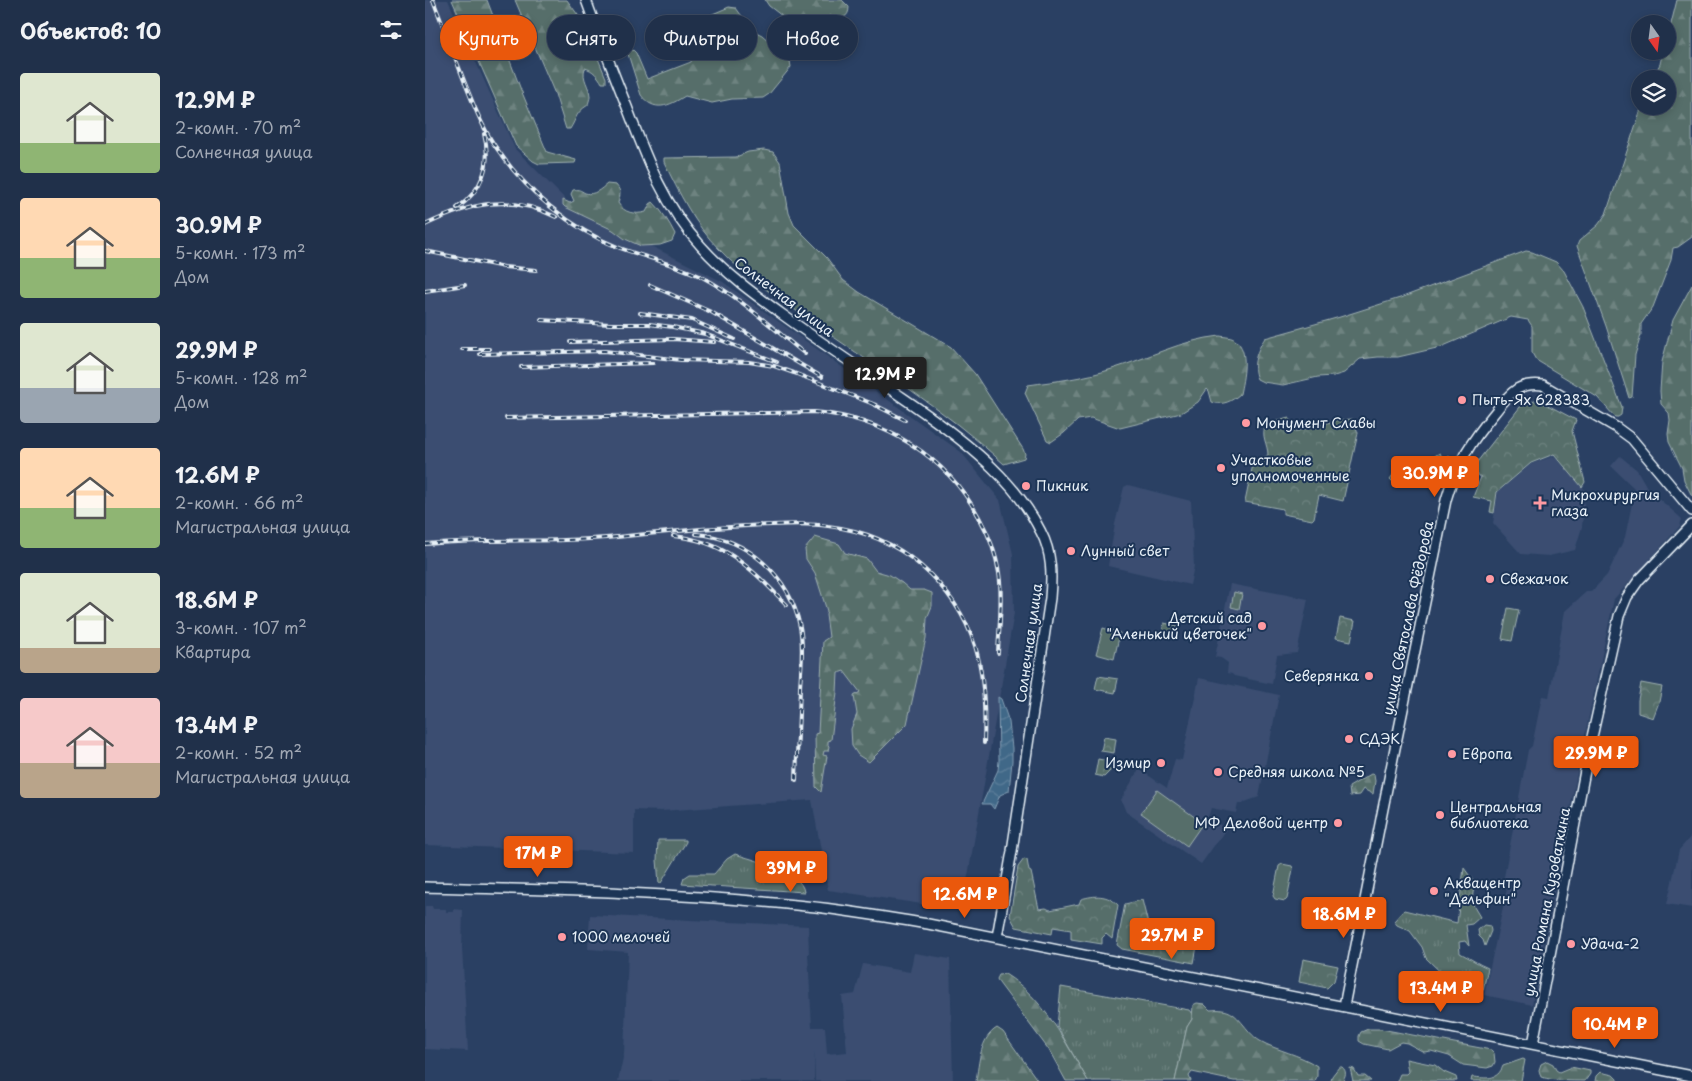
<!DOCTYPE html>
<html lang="ru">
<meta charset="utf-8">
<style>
body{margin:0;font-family:"Playpen Sans",sans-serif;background:#283851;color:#f1f3f6;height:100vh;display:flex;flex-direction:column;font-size:19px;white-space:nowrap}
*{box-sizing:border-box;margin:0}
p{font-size:16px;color:#a2a9b5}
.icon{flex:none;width:28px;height:28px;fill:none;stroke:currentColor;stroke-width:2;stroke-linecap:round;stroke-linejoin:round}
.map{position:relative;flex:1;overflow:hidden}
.side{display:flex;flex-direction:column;background:#20304a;width:425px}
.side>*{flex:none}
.guide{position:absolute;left:15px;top:15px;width:475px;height:45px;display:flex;gap:10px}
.needle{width:32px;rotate:166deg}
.controls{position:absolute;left:1206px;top:15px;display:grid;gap:10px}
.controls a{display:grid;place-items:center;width:45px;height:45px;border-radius:50%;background:#20304a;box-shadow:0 2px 8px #0003,0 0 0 1px #3d4b62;font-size:25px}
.price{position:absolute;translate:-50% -42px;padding:0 11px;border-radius:5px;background:#ea580c;color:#fff;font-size:16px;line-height:32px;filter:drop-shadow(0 1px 2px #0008)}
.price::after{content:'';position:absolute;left:50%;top:30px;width:15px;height:11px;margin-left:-8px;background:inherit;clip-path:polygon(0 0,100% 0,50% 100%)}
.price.current{background:#222;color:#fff}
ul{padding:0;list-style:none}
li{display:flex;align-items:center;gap:15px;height:125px;padding:0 20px}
li span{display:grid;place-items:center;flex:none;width:140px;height:100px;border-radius:5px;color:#555}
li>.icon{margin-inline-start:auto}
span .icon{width:60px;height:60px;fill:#fffc;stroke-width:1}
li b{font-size:21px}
h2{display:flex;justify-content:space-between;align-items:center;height:60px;padding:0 20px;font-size:21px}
.pill{padding:0 18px;border-radius:22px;background:#20304a;box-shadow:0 2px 8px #0003,0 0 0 1px #3d4b62;font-size:18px;line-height:45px}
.pill.current{background:#ea580c;color:#fff}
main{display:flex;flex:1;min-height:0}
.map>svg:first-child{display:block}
.built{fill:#3a4d71}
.grass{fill:url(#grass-tufts);stroke:#9fb0b1}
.forest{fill:url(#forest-firs);stroke:#9fb0b1}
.park{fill:url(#park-crowns);stroke:#9fb0b1}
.pitch{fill:#566e6a;stroke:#9fb0b1}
.water{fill:url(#water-waves);stroke:#849fb5}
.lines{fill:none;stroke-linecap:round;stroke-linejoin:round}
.secondary-casing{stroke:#e8f1f8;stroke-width:12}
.secondary{stroke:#1d3557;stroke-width:9}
.rail-casing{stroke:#e8f1f8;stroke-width:4}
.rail{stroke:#1d3557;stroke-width:2;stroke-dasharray:5.5;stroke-linecap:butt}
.poi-dot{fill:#ff9aa2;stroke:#1d3557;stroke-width:2}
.labels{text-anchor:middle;stroke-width:4;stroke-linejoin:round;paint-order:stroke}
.street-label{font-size:14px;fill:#e8f1f8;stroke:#1d3557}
.poi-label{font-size:14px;fill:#e8f1f8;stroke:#1d3557;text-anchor:start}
</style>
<main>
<section class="side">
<h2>Объектов: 10<svg class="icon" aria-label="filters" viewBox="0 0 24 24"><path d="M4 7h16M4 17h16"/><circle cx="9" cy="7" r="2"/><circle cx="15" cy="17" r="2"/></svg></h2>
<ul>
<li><span style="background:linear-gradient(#dfe7d0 70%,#8fb573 0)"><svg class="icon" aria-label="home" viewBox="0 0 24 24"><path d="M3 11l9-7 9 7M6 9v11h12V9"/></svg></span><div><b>12.9M ₽</b><p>2-комн. · 70 m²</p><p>Солнечная улица</p></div></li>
<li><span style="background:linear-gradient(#ffd9b3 60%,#8fb573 0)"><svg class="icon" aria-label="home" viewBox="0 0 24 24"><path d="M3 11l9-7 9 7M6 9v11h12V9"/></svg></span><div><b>30.9M ₽</b><p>5-комн. · 173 m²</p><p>Дом</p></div></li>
<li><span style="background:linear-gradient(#dfe7d0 65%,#9aa5b1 0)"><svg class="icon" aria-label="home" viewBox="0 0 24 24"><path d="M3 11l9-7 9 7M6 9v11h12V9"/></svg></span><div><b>29.9M ₽</b><p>5-комн. · 128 m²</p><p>Дом</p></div></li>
<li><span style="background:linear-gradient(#ffd9b3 60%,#8fb573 0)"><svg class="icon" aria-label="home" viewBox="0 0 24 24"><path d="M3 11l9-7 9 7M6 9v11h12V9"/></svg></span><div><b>12.6M ₽</b><p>2-комн. · 66 m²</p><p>Магистральная улица</p></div></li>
<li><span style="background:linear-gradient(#dfe7d0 75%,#b9a48a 0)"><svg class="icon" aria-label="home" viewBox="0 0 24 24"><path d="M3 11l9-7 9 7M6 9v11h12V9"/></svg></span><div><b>18.6M ₽</b><p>3-комн. · 107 m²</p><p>Квартира</p></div></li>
<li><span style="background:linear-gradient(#f6c9c9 65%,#b9a48a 0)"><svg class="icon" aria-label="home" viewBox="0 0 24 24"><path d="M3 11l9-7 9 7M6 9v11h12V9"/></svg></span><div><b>13.4M ₽</b><p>2-комн. · 52 m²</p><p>Магистральная улица</p></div></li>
</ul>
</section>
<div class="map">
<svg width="1267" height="1081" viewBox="0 0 1267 1081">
<defs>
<pattern id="grass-tufts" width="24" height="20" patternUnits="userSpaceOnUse" patternTransform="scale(1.25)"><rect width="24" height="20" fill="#566e6a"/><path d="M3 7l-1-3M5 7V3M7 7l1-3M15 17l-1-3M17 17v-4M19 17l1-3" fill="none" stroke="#6e8380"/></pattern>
<pattern id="forest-firs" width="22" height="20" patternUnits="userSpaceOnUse" patternTransform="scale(1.25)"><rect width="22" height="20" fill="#566e6a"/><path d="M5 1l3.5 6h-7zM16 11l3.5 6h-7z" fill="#6e8380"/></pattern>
<pattern id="park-crowns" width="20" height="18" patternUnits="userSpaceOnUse" patternTransform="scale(1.25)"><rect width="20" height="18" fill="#566e6a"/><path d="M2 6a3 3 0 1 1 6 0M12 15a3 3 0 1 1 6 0" fill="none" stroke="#6e8380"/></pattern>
<pattern id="water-waves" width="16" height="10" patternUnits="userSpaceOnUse" patternTransform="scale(1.25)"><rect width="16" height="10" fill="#416888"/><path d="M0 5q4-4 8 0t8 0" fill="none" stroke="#5c7e9a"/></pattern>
</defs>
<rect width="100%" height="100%" fill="#2a4063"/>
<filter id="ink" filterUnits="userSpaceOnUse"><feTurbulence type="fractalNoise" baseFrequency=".02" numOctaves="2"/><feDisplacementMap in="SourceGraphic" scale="10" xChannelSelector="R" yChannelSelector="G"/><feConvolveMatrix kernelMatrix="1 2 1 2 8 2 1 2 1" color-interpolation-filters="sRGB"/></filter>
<g filter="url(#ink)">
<path class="built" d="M0,0H23L90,149L148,207L298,282L536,452L575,500L588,554L589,613L537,910L403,890L387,800L236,811L209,810V853L0,845Z
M1129,456L1160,490L1157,527L1150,550L1124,556L1096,554L1068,523L1073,492L1106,464Z
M1195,456L1212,470L1223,489L1257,519L1255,526L1189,599L1155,758L1107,1005L1059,995L1083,884L1078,882L1103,750L1107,746L1117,696L1124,697L1140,611L1161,592H1166L1182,575L1200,537L1210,489L1186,466Z
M703,485L766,501L769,566L765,585L683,566L690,524L699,487Z
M805,584L883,599L872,653L852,655L847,684L809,676L807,674L802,673L803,663L796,658L790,657Z
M774,678L854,695L834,797L820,802L818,804H813L811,813L786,808L783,817L801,829L776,864L701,812L696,800L714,769L742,788L750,759L757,760Z
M1267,835V908L1242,904L1254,850Z
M0,906H7L8,909H21V912H29V909L38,910L37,948L43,1051L0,1049Z
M165,915L383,926L384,954H383L387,1027H400L402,1054L422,1052L417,996L430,994L438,964L485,972L489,953L525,959L528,1081H390L389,1051V1081H193L199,1053L203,952L163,949Z"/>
<path class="grass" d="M233,840H261V842L236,883H234L232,860Z
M310,854C328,860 377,871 379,892L257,884L259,878L265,874H289L302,859Z
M1039,868L1047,879L1049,886L1047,900L1049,907L1055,917L1047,924L1041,925L1044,946L1040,941L1034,942L1035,953C1045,958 1053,964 1063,968L1058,990L1051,1000L1039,995L1001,958L997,947L985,931L972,925L969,921L979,910L1032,923Z
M1059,925L1065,926L1066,931L1060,946L1058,940L1054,936L1053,930Z
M636,987L764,1010L767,1014V1019L762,1027L750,1081H663L632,1026Z
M981,1059L1010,1065L1019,1072L1031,1077L1032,1081H972L975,1074H981L983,1072Z
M1098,1059L1100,1060L1096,1081H1046L1047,1077C1062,1078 1072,1081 1078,1066Z"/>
<path class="forest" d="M27,0H62L96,90L122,152L151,160L150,163L114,164L108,161L91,146Z
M90,0H142L158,22L181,78V83H177C173,76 168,70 160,68C156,79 165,86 165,97C165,98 163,104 163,105C150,113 152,118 145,129H141L130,94Z
M340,0H417L424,7C424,19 416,17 408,23C399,31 393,38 379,33L344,6Z
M1252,0H1267V237L1253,247L1248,248L1246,260L1228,307L1216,324V335L1210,355L1207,397L1204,398L1181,326L1152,246L1154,241L1173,225L1181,214L1217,106H1242V79H1227L1235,64L1238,51H1242L1243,36Z
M304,7L311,8L319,19L325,23L331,32L337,35L347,44L360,50L364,55L366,67L344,94L338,98L307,99L287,103L260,96C244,106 229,113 216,95L203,54L204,51L208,50L211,53L222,79L266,62L267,58L257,27Z
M339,150L348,152L355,162L364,213L369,225L402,258L418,280L434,292L526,347L550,374L598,449L600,454L599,458L579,464C519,408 447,365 380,317C351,296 319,276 294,249C270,225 254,193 239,162V158L311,157L323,152Z
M182,184L191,185C197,192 195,195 193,203C199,213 210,215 221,212L225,204L228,202C237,211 244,222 250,234L247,241L235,245L216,246L200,239L188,230L140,207L138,205V200L145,203L149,201L146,194L148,190C154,189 155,190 160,193C169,196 176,189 182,184Z
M1101,251L1107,252L1131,262L1139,271L1158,307L1197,407L1196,415L1193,417H1190L1172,397L1111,360L1107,353V326L1103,320L1086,317L1016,347L973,357H953L935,359L919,373L909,376L893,377L858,385L838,382L832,379C826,365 832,350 840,338L915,317L975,298Z
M1267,285V496L1259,480L1257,468L1244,442L1243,434L1245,420L1244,413L1236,404L1235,391L1237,362L1248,320Z
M795,336C800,337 807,337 810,340C825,350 818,379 815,394C807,401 798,406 787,402L784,391L782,389L773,402L756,413L695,428L666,418L653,420L639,433L626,442L622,440L600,393L603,385C631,381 660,378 687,369C723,358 757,340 795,336Z
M1015,453L1019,461L1024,456L1027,462L1022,478C1011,477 1007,472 1004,461L1011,455Z
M390,537L414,544L420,553L442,559L451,571L465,575L477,583L485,590H499L507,593V606L502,618L501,638L482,724L444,762L433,755L427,746L426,729L432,714L429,696L435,692L419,671L413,673L412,692L406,740L403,741V745L404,746L403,751H399L398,755L402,756L396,792L391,787L390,734L393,733L398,641L404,637L401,615L402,611L390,573L381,559L380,549Z
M946,774L949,775L950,781L948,794L938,789L934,795L925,796L924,787Z
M580,974C620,999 640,1042 663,1081H641L624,1050L574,983L572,979L574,975Z
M772,1003L779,1004L785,1010C789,1010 793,1009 797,1010C814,1011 820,1032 835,1041C853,1051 874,1054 892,1066V1076L890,1081H809L767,1072L764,1076L766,1081H750L762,1027L767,1019L768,1005Z
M572,1028L578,1032L613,1081H551C554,1063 555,1038 572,1028Z
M943,1029H956L1066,1050L1069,1053L1070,1062L1068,1066L1062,1068L1038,1065L1024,1056L1006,1051L999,1052L982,1043L976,1042L963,1049L939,1044L934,1041V1036L936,1032Z
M1122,1061L1128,1064L1131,1070L1134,1072L1146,1067L1165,1071V1074L1160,1081C1145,1081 1130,1081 1116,1077L1114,1070L1116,1064Z
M914,1067H917C922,1071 921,1076 917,1081H906L907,1076Z
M925,1068L929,1069L933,1076H940L946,1081H928Z
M1175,1072L1188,1075L1192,1079V1081H1170L1171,1076Z"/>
<path class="park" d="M1113,400L1151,420L1147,431L1160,482L1157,487L1129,454L1106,463L1072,492L1069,513L1065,512L1067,501L1048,497L1056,477L1045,471L1095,407L1103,403Z
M864,418L869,432L913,420L928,419L933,433L918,501L894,495L889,518L887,520L858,514V509L820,502L828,464L843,455C843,444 835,436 841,424Z
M970,472L979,474L983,479L976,483L968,482L965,479Z
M915,618L930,621L926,641L911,638Z
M739,623L753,626L750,636L737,632Z
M673,676L693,679L690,693L670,689Z
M1216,683L1237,687L1234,702L1228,718L1213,713V700Z
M679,737L691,739L689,753L676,751Z
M673,759L693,763L679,777L670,775Z
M599,859L602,860L604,871L606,872L614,909L621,908L625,910L654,904L656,899C670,895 682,894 693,905L687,939L681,934L677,938V944L646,939V930L628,927L627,934L591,927L585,916L593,867Z
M717,900L723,924L728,931L767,923L772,946L769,963L697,949L692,945L700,904Z
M878,959L913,966L909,981L902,988L874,982Z"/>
<path class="pitch" d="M809,592L817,594L814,609L806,607Z
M1083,608L1094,610L1087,641L1077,639Z
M678,628L695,633L689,659L671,654Z
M732,790L778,823L762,846L716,813Z
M857,864L867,866L868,869L862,899L860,901L850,899L848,896L854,866Z"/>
<path class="water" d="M573,697L576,699L584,722L587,748V761L584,791L575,795L569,809L565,804H557L573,770L574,761Z"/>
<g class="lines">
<defs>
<path id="secondary" d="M161,0C174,36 188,72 202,107C221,157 239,206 276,246C300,273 329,294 358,315C406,350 456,382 504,416C547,447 592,483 616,532C627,553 627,575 625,598L587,851L572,937
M0,887C124,890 248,892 371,905C415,909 459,917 503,924L1267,1076
M919,1006L970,748L1021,500C1031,464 1047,440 1071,411C1077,403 1084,394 1092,389C1101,384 1109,384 1118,385L1192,428L1207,439L1267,511
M1108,1044L1163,755L1194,616L1202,597L1214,580L1267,525"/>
</defs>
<use href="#secondary" class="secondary-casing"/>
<use href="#secondary" class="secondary"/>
<defs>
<path id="rail" d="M8,0C18,26 28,52 38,78C47,101 56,125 70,146C100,190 145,229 195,248C222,258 250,264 277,277C315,297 346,327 380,354
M32,208C57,191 67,164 59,134
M0,225C46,203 84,193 131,217
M0,251L79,267L111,270
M225,285L286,312L397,377
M0,291L40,285
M215,313L267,320L309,339
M116,320L185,324H224L248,327L280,334L352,362
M145,342L248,339L289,342
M37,349H64
M55,354L180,351L256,360L324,362L349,366L369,373L451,405
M96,367L228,363
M446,403L480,420
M81,418L389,412C459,418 522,456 555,519C564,535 571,554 574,573C578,599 574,627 573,653
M271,534C323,538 365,576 375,627C379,647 376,668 375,688C374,719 372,749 371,780
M248,536C302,541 326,569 362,605
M0,544C60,538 121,543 181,538C237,533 291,526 347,525C366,524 385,523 403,526C437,530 470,543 496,566C553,616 562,670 559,743"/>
</defs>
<use href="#rail" class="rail-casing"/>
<use href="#rail" class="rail"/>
</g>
</g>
<g class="poi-dot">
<circle cx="1037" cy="400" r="5"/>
<circle cx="821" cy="423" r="5"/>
<circle cx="796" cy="468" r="5"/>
<circle cx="601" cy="486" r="5"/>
<path d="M1112.5 495.5h5v5h5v5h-5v5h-5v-5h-5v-5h5z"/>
<circle cx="646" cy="551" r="5"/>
<circle cx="1065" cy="579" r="5"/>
<circle cx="837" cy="626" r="5"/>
<circle cx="944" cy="676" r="5"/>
<circle cx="924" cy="739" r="5"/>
<circle cx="1027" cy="754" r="5"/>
<circle cx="736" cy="763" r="5"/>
<circle cx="793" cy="772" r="5"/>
<circle cx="1015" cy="815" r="5"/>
<circle cx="913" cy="823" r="5"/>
<circle cx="1009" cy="891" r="5"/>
<circle cx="137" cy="937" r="5"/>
<circle cx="1146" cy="944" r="5"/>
</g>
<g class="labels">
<g class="street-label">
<text transform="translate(359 297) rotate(37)" y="5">Солнечная улица</text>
<text transform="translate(983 618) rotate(-78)" y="5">улица Святослава Фёдорова</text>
<text transform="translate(604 643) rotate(-82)" y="5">Солнечная улица</text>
<text transform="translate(1122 902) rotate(-79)" y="5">улица Романа Кузоваткина</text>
</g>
<g class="poi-label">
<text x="1047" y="405">Пыть-Ях 628383</text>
<text x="831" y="428">Монумент Славы</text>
<text x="806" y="465">Участковые<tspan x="806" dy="16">уполномоченные</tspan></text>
<text x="611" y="491">Пикник</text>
<text x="1126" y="500">Микрохирургия<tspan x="1126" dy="16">глаза</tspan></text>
<text x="656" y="556">Лунный свет</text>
<text x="1075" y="584">Свежачок</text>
<text x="827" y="623" text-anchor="end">Детский сад<tspan x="827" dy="16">"Аленький цветочек"</tspan></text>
<text x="934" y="681" text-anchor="end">Северянка</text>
<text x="934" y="744">СДЭК</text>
<text x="1037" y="759">Европа</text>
<text x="726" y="768" text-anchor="end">Измир</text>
<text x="803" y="777">Средняя школа №5</text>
<text x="1025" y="812">Центральная<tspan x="1025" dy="16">библиотека</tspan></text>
<text x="903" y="828" text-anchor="end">МФ Деловой центр</text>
<text x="1019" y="888">Аквацентр<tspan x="1019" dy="16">"Дельфин"</tspan></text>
<text x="147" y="942">1000 мелочей</text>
<text x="1156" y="949">Удача-2</text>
</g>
</g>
</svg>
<div class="controls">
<a><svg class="needle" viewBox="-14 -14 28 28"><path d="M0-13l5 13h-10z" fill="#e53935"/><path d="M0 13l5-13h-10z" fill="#a2a9b5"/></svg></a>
<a><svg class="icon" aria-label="layers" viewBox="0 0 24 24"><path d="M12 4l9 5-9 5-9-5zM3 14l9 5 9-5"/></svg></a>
</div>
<b class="price current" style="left:460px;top:399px">12.9M ₽</b>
<b class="price" style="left:1010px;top:498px">30.9M ₽</b>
<b class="price" style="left:1171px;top:778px">29.9M ₽</b>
<b class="price" style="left:113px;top:878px">17M ₽</b>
<b class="price" style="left:366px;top:893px">39M ₽</b>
<b class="price" style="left:540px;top:919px">12.6M ₽</b>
<b class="price" style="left:919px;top:939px">18.6M ₽</b>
<b class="price" style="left:747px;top:960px">29.7M ₽</b>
<b class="price" style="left:1016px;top:1013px">13.4M ₽</b>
<b class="price" style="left:1190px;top:1049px">10.4M ₽</b>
<div class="guide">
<a class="pill current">Купить</a>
<a class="pill">Снять</a>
<a class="pill">Фильтры</a>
<a class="pill">Новое</a>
</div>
</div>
</main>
